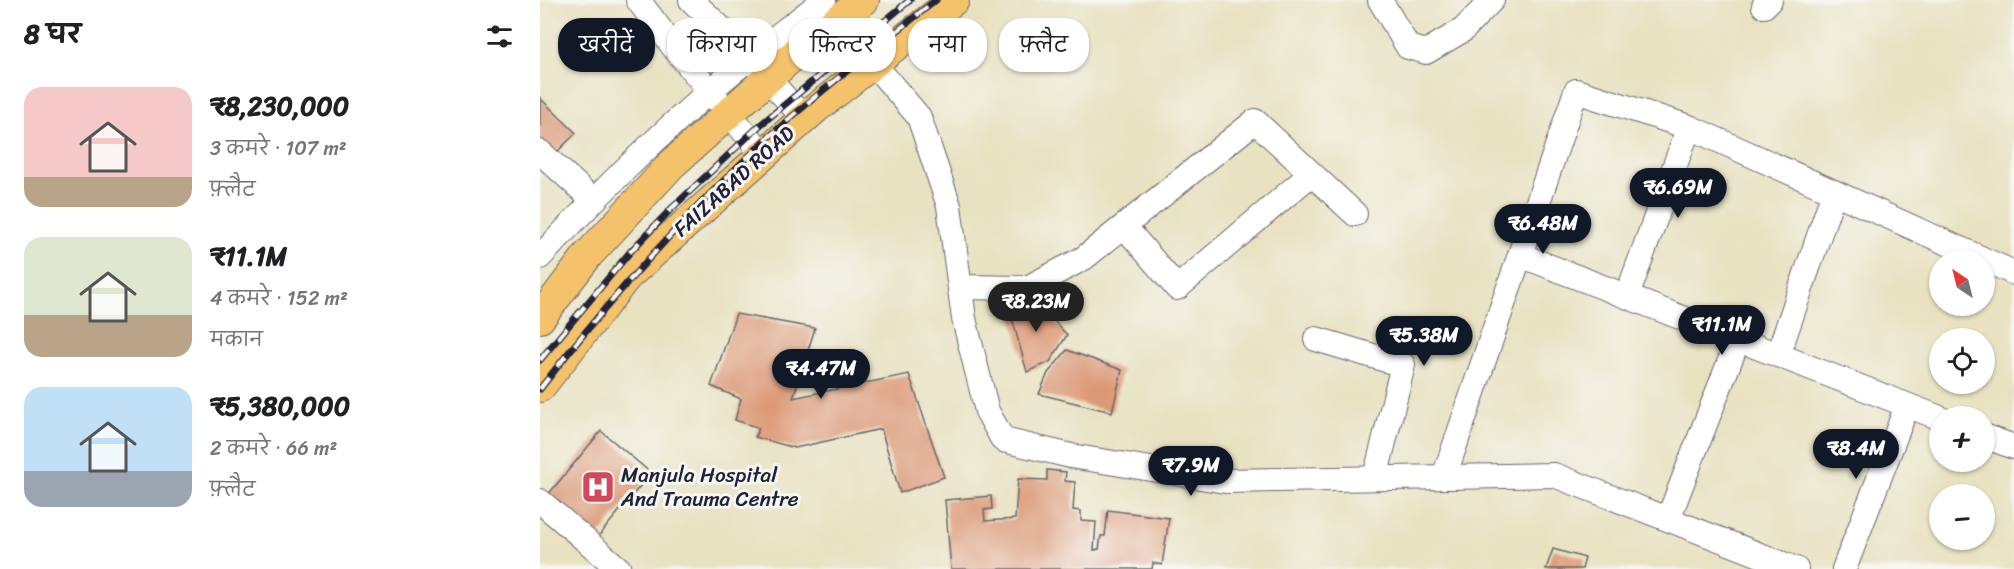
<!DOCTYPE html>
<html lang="hi">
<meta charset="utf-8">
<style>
body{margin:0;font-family:Sriracha,"Playpen Sans Deva",sans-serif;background:#f2f2f2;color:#202124;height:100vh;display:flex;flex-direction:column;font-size:22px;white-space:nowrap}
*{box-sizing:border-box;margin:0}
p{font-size:20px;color:#757577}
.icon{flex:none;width:33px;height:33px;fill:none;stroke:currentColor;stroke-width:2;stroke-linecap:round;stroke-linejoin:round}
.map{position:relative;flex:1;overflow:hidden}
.drawer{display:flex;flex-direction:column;background:#fff;width:540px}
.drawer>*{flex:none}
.hud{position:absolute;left:18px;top:18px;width:570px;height:54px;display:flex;gap:12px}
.needle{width:39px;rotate:325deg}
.fabs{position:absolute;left:1389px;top:250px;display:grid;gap:12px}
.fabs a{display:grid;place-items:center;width:66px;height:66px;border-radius:50%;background:#fff;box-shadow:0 2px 4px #0004;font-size:30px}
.price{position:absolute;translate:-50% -51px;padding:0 14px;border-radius:21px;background:#111827;color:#fff;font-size:20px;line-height:39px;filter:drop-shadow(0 2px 3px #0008)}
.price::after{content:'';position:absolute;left:50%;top:36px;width:18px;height:14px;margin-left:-9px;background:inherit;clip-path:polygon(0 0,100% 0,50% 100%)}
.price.on{background:#222;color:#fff}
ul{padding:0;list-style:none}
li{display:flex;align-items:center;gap:18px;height:150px;padding:0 24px}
li span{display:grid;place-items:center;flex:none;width:168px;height:120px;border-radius:18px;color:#555}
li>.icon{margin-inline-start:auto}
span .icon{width:72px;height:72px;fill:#fffc;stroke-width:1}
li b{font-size:26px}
h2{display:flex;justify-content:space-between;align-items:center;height:72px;padding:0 24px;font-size:26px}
.chip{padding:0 21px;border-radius:24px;background:#fff;box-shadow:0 2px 4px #0004;font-size:21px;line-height:54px}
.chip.on{background:#111827;color:#fff}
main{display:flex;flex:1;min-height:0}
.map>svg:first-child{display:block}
.building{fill:#dc9875}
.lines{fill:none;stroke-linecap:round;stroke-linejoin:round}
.minor-casing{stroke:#67656a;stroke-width:26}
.major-casing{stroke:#67656a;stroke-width:32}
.minor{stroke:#fff;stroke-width:24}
.major{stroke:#f4c26a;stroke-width:30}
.rail-casing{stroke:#22223b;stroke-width:7}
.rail{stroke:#f6f6f2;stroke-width:4.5;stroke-dasharray:14;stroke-linecap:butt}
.labels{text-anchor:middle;stroke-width:6;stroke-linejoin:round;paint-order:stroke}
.street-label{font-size:21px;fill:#22223b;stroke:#f6f6f2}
.poi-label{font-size:21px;fill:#22223b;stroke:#f6f6f2;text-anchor:start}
</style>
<main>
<section class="drawer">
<h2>8 घर<svg class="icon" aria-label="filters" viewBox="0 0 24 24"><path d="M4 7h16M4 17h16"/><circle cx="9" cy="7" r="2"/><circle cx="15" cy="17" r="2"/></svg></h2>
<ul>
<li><span style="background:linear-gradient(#f6c9c9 75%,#b9a48a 0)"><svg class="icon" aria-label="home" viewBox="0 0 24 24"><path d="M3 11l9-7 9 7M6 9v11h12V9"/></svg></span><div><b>₹8,230,000</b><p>3 कमरे · 107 m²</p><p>फ़्लैट</p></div></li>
<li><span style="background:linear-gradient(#dfe7d0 65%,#b9a48a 0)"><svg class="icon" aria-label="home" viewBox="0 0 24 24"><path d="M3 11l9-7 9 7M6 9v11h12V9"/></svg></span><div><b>₹11.1M</b><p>4 कमरे · 152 m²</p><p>मकान</p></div></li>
<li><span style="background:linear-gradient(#bfe0f5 70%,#9aa5b1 0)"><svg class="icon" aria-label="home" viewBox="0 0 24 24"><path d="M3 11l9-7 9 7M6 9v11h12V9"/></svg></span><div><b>₹5,380,000</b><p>2 कमरे · 66 m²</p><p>फ़्लैट</p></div></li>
</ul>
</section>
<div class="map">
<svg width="1474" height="569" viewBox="0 0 1474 569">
<rect width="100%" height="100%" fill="#f6f6f2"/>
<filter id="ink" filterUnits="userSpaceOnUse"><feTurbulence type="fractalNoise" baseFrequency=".0167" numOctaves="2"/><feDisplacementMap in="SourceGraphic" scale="12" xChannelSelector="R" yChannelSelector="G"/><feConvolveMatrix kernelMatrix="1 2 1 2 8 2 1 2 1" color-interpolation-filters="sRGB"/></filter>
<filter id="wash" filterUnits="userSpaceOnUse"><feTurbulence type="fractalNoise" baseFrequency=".008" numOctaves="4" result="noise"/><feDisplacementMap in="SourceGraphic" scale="24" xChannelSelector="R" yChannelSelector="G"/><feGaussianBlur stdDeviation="1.35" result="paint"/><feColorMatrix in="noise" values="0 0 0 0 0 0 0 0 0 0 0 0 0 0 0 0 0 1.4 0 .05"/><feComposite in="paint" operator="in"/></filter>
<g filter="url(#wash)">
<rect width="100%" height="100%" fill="#e8e2c1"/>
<g id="blocks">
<path class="building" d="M0,98L36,133L15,154L0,140Z
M467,300L497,302L527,335L510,362L487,372Z
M196,314L275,328L253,398L369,374L404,477L360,493L341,429L255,448L215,437L219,428L195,420L201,399L171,386Z
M527,350L582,370L572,412L499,394L508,373Z
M61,431L111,473L57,538L7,496Z
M507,470L526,472L525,481L535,482L533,510L541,511V521L556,522L554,550L559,549L561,536H565L568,510L629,518L622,565L613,563L612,569H411L405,500L451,496L452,509L444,510L445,521L475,519L478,479L507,480Z
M1013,549L1045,558L1042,569H1006Z"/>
</g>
</g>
<g filter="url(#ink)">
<use href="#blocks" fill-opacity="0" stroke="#67656a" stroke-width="1.5"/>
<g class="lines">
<defs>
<path id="minor" d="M98,0L138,53L223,154
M151,0L184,31L264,118
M840,0L868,47L886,52L923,30L952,0
M1224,6L1230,0
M297,21L379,117L409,206L424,319L447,411L463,440L531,456L685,481L1014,475L1256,569
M0,152L53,200
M584,226L637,288L771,174
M980,255L1400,418
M0,257C65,187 134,119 208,59C233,39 259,20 284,0
M420,287L487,288L544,258L715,121L815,214
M1087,296L1149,127
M776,339L863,365L835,478
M1238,355L1294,192
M1444,436L1474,447
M904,477L1036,91L1149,127L1474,273
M0,501L79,569
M1128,519L1198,340
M1304,569L1367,406"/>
<path id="major" d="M0,318L48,255L132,164L264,46L324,0
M0,387L87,276L276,108L414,0"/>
</defs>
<use href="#minor" class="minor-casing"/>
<use href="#major" class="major-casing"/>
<use href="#minor" class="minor"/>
<use href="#major" class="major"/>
<defs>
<path id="rail" d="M0,360L90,252L132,208L219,126L370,0
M0,389C69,299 146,214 230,136C283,88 340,45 396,0"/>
</defs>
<use href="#rail" class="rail-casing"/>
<use href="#rail" class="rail"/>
</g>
</g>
<defs>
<symbol id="hospital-square" viewBox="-11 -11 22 22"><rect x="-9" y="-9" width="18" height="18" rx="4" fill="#d1495b" stroke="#f6f6f2"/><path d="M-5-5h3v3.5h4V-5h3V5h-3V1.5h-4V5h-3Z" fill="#fff"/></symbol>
</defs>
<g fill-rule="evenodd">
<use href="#hospital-square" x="39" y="468" width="38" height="38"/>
</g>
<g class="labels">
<g class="street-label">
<text transform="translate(194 181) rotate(-42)" y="7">FAIZABAD ROAD</text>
</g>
<g class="poi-label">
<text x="81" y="482">Manjula Hospital<tspan x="81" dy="24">And Trauma Centre</tspan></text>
</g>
</g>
</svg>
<div class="fabs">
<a><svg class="needle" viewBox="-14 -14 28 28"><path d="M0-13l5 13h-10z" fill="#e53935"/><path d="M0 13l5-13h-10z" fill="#757577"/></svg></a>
<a><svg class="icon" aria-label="locate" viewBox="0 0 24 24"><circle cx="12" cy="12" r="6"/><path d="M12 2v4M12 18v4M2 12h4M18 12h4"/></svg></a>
<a>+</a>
<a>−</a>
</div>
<b class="price" style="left:1138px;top:219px">₹6.69M</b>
<b class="price" style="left:1003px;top:255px">₹6.48M</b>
<b class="price on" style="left:496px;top:333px">₹8.23M</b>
<b class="price" style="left:1182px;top:356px">₹11.1M</b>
<b class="price" style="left:884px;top:367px">₹5.38M</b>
<b class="price" style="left:281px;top:400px">₹4.47M</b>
<b class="price" style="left:1316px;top:480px">₹8.4M</b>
<b class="price" style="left:651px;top:497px">₹7.9M</b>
<div class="hud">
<a class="chip on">खरीदें</a>
<a class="chip">किराया</a>
<a class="chip">फ़िल्टर</a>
<a class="chip">नया</a>
<a class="chip">फ़्लैट</a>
</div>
</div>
</main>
